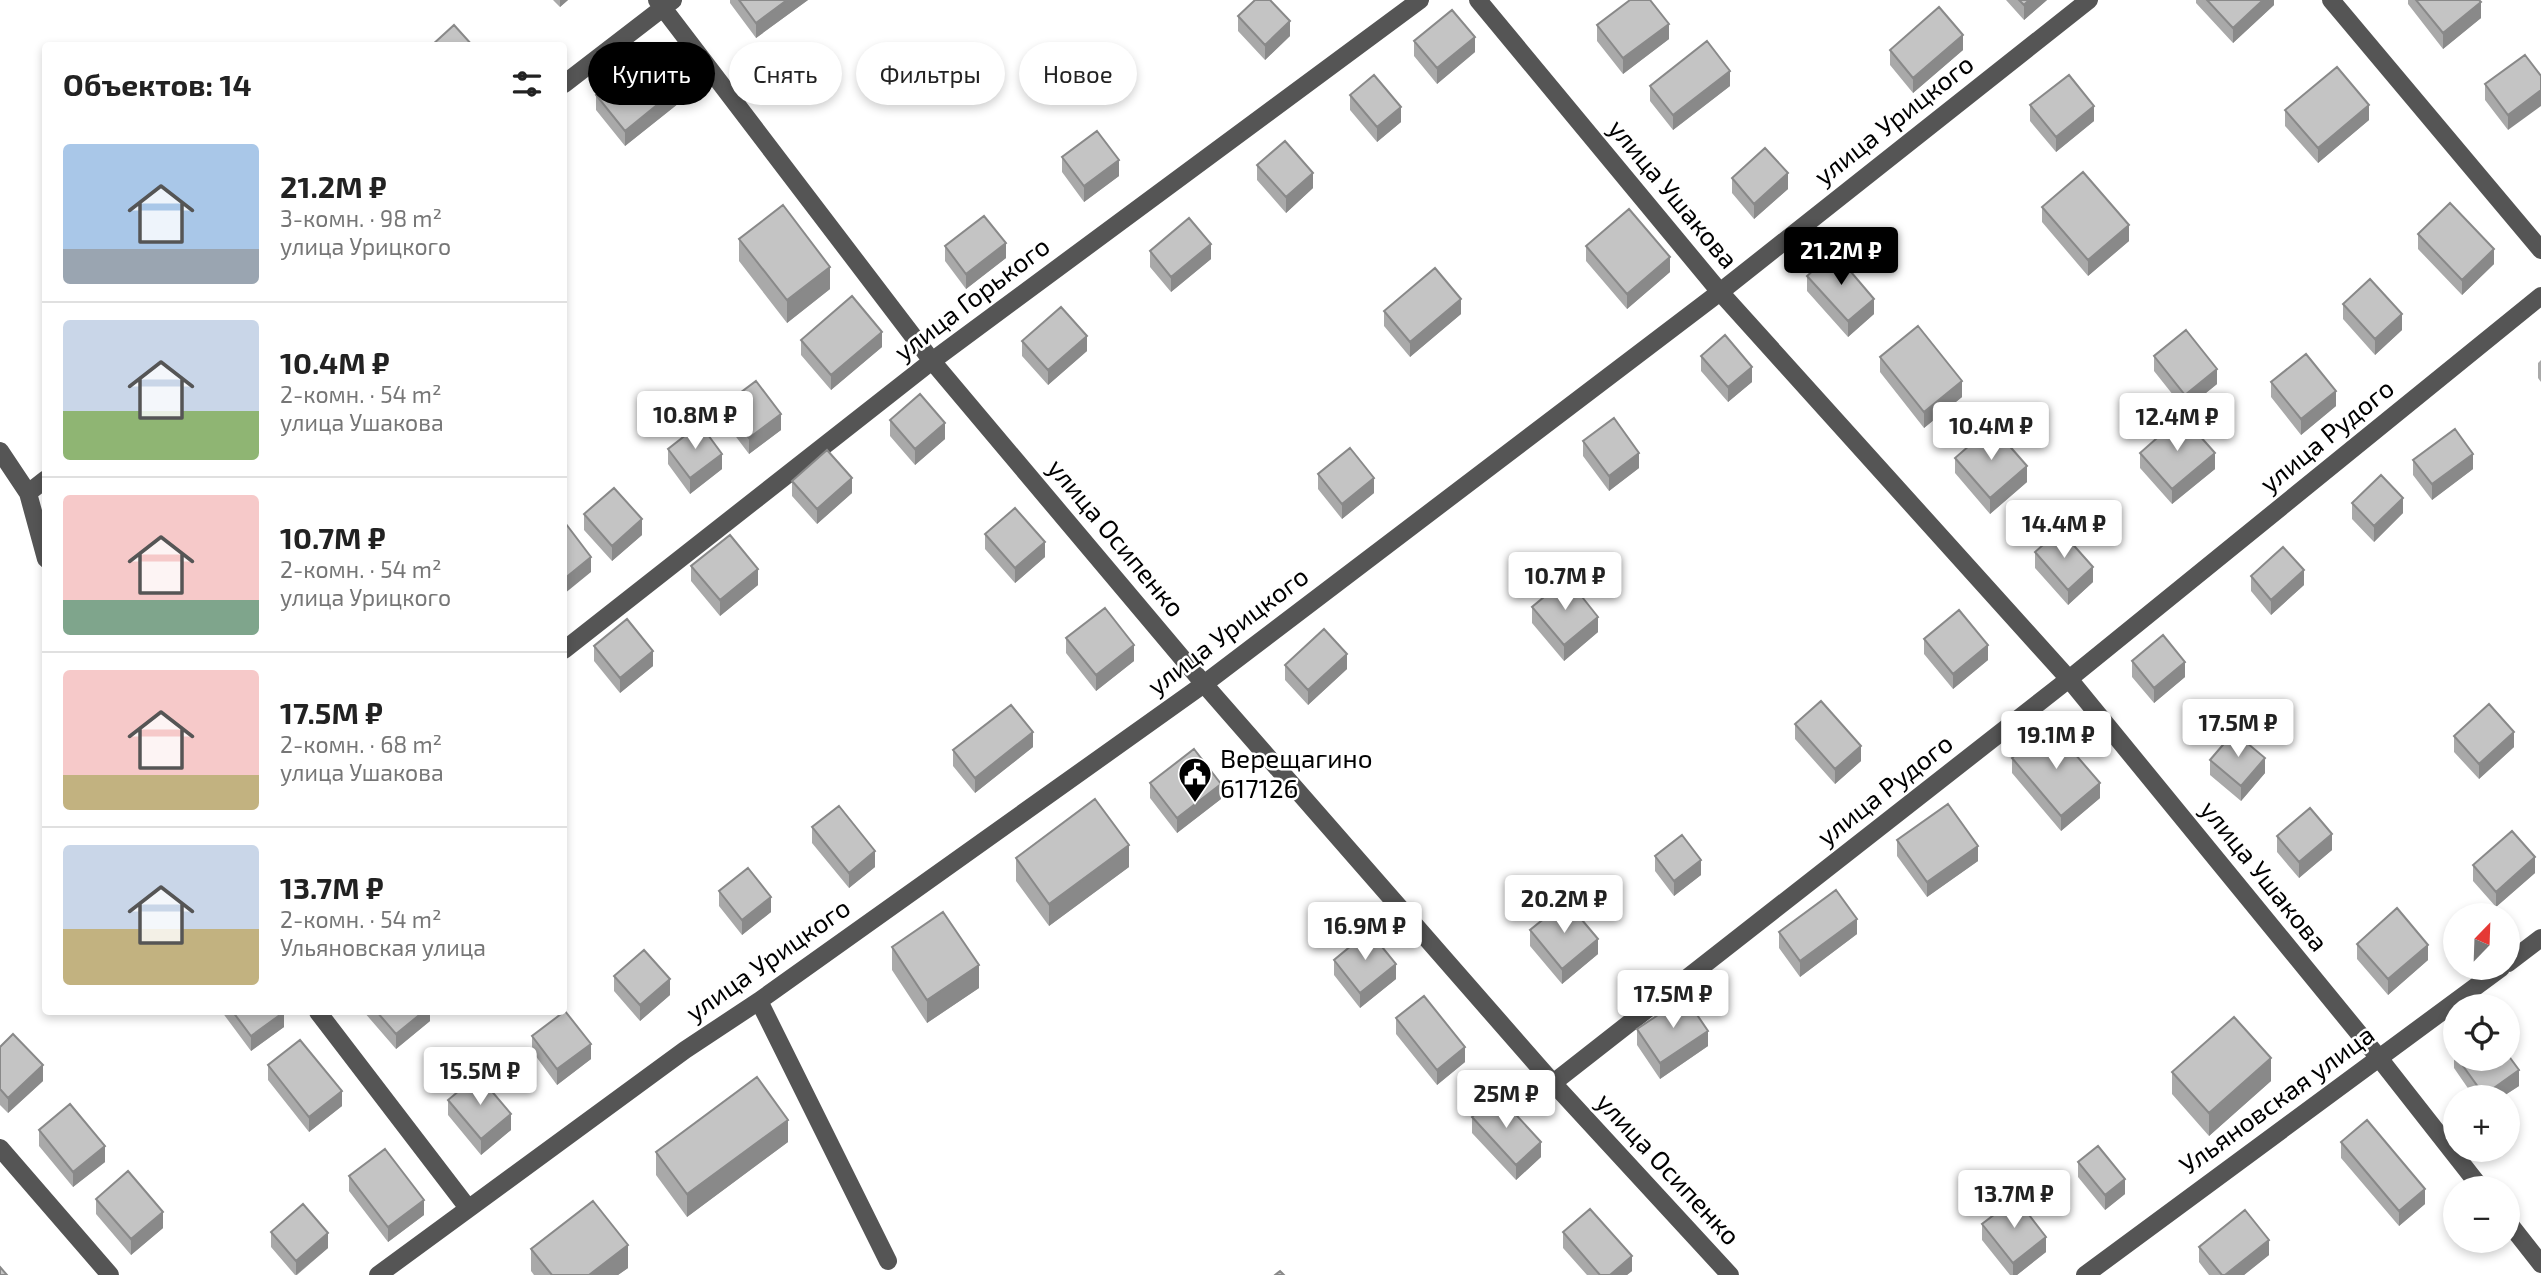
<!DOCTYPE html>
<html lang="ru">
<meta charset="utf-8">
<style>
body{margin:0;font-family:"Exo 2",sans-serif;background:#f6f6f6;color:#222;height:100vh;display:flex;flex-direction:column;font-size:26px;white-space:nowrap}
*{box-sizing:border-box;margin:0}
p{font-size:23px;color:#767676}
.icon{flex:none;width:38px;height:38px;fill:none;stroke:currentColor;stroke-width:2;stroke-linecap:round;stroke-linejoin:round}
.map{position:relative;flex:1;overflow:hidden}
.sheet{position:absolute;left:42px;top:42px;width:525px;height:973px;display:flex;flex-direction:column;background:#fff;border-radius:7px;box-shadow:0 4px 10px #0003}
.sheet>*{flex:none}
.top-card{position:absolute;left:588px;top:42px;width:665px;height:63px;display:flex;gap:14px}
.needle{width:46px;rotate:23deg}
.tools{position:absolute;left:2443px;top:903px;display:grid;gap:14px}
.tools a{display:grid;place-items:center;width:77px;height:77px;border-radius:50%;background:#fff;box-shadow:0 4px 10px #0003;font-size:35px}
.price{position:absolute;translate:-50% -60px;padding:0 16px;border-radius:7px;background:#fff;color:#222;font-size:23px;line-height:46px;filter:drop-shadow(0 2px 4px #0008)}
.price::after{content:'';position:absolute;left:50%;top:42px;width:21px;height:16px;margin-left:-10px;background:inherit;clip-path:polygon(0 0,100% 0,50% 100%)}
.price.selected{background:#000;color:#fff}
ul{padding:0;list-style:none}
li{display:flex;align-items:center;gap:21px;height:175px;padding:0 21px}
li+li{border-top:2px solid #e0e0e0}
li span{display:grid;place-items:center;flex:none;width:196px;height:140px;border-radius:7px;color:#555}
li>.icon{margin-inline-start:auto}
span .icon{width:84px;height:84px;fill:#fffc;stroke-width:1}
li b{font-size:30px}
h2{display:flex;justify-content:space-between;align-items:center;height:84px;padding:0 21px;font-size:30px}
.chip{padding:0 24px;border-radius:32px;background:#fff;box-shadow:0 4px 10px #0003;font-size:24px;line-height:63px}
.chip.selected{background:#000;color:#fff}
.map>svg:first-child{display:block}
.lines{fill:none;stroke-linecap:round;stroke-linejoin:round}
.minor{stroke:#555;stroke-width:18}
.wall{fill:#a9a9a9}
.shaded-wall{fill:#898989}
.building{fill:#c4c4c4;stroke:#898989;stroke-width:2}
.labels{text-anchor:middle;stroke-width:5;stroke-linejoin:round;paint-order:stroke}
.street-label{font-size:26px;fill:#000;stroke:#fff}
.poi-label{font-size:26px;fill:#000;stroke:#fff;text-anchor:start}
</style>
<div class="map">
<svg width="2541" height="1275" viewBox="0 0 2541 1275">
<rect width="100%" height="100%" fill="#fff"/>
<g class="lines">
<path class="minor" d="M657,0L932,361L1204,684L1553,1083L1730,1275
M1478,0L1720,292L2069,679L2379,1058L2481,1188
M2331,0L2541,250
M564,84L673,0
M0,451L28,493L46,559
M28,493L46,479
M564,650L932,361L1420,0
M2508,963L2541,938
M759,1001L888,1261
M318,1012L468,1208
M1553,1083L2069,679L2541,296
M0,1148L110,1275
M2508,1222L2541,1264
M378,1275L685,1050L759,1001L1204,684L1720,292L2089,0
M2085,1275L2501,968"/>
</g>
<path class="wall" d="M553,0H568L560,7Z
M730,0H808L756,38L730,3Z
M2006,0H2047L2024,20Z
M2196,0H2274V5L2233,43L2196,3Z
M2408,0H2479L2481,18L2443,49L2408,4Z
M1238,16L1290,36L1265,60L1238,31Z
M1597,25L1669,39L1623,74L1597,41Z
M1414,41L1475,52L1437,84L1414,56Z
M1890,50H1963L1913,93L1890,65Z
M2525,55L2508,130L2485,100V84Z
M1650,86H1730L1673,130L1650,101Z
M596,95L679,103L625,146L596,110Z
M1350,95L1401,122L1377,142L1350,110Z
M2030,105L2094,121L2056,152L2030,121Z
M2285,110L2369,120L2318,163L2285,126Z
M1062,157L1119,176L1084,202L1062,172Z
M1257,165L1313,188L1286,213L1257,180Z
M1732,178L1788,189L1754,219L1732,193Z
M2042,207L2129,241L2088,276L2042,222Z
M2418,234L2494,264L2462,295L2418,249Z
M739,239L830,289L787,323L739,261Z
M945,246L1006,258L966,289L945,261Z
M1586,246L1670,272L1627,309L1586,261Z
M1150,251L1211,259L1171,292L1150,267Z
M1807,276L1874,314L1848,337L1807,291Z
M2343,304L2402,330L2375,355L2343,319Z
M1384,311L1461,314L1410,357L1384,326Z
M801,340L882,347L831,390L801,355Z
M1022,341L1087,351L1048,385L1022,356Z
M1701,356L1752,382L1728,402L1701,371Z
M2154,356L2217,384L2185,410L2154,371Z
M1880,357L1962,397L1924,428L1880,372Z
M2541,360V382L2538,378V363Z
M2271,382L2336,406L2301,435L2271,397Z
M724,405L781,430L749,454L724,421Z
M890,420L945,439L915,465L890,436Z
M1583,441L1639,468L1609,491L1583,456Z
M668,449L722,469L690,494L668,464Z
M2140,453L2215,469L2172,504L2140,468Z
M1955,458L2027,482L1990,514L1955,473Z
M2413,460L2473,469L2432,500L2413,475Z
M1318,474L1374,493L1342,519L1318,489Z
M792,481L852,493L817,524L792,496Z
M2352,503L2403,513L2374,542L2352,519Z
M584,514L642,535L612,561L584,530Z
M985,534L1045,557L1015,583L985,549Z
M2035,552L2093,582L2068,605L2035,568Z
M691,566L758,585L720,616L691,581Z
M2251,576L2304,585L2271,615L2251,591Z
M1532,607L1598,632L1564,661L1532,623Z
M1066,638L1134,661L1096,691L1066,653Z
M1924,639L1988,660L1953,689L1924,654Z
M594,646L653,666L620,693L594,661Z
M2132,661L2185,677L2154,703L2132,677Z
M1285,665L1347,669L1308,705L1285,680Z
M1795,724L1861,761L1835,784L1795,739Z
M2454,736L2514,747L2479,779L2454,752Z
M1033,747L975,793L953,766V750Z
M2012,758L2100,798L2061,831L2012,773Z
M46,760V783L42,778V762Z
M2210,760L2265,773L2241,801L2210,775Z
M1150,783L1221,799L1177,833L1150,798Z
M812,827L875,867L849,888L812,843Z
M2277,836L2332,850L2299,878L2277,852Z
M1897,840L1978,861L1927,897L1897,856Z
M1655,856L1701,875L1674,896L1655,871Z
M1016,858L1129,867L1049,926L1016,881Z
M2473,865L2535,873L2496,907L2473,881Z
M719,891L771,912L742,935L719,906Z
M1530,930L1598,954L1562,984L1530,946Z
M1779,932L1857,934L1800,977L1779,948Z
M2357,944L2428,960L2388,995L2357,959Z
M892,947L979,988L927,1023L892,970Z
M1334,960L1396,979L1360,1008L1334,975Z
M614,976L670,995L640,1021L614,991Z
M222,1012H284V1027L251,1051Z
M364,1012H430V1021L396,1049Z
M1396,1018L1465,1062L1437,1085L1396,1034Z
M1637,1029L1708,1046L1660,1079L1637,1045Z
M532,1036L591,1059L557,1085L532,1051Z
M0,1047L43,1081L8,1113L0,1105Z
M2455,1052V1059H2508L2519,1086L2502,1097H2474L2454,1068V1053Z
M268,1065L342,1106L309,1132L268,1080Z
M2172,1072L2271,1081L2209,1136L2172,1094Z
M448,1100L511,1130L481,1155L448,1115Z
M1472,1117L1541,1157L1516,1180L1472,1133Z
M39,1130L105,1162L73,1187L39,1146Z
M788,1142L687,1217L656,1175V1152Z
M2341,1142L2425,1204L2399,1226L2341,1158Z
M2078,1162L2125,1194L2105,1210L2078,1177Z
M349,1176L424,1215L388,1242L349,1191Z
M96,1199L163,1228L131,1255L96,1214Z
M1982,1224L2046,1252L2017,1275H2010L1982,1240Z
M271,1232L328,1248L297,1275H295L271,1247Z
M1563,1232L1632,1271L1627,1275H1587L1563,1248Z
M2199,1247L2269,1255L2244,1275H2209L2199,1262Z
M531,1249L628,1268L618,1275H534L531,1271Z"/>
<path class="shaded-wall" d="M560,0H568L560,7Z
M787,0H808L756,38V23Z
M2029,0H2047L2024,20V5Z
M2263,0H2274V5L2233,43V28Z
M2481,2V18L2443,49V33Z
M1290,21V36L1265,60V45Z
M1669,24V39L1623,74V58Z
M1963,35V50L1913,93V78Z
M1475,37V52L1437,84V68Z
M1730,71V86L1673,130V115Z
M679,87V103L625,146V131Z
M2541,90V106L2508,130V115Z
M2369,105V120L2318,163V148Z
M2094,106V121L2056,152V137Z
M1401,107V122L1377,142V127Z
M1119,160V176L1084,202V186Z
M1313,173V188L1286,213V197Z
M1788,173V189L1754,219V204Z
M2129,225V241L2088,276V260Z
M1006,243V258L966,289V274Z
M1211,244V259L1171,292V277Z
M2494,249V264L2462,295V280Z
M1670,257V272L1627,309V294Z
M830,267V289L787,323V300Z
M1461,299V314L1410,357V342Z
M1874,299V314L1848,337V321Z
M2402,314V330L2375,355V339Z
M882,332V347L831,390V375Z
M1087,336V351L1048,385V370Z
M1752,367V382L1728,402V387Z
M2217,369V384L2185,410V395Z
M1962,381V397L1924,428V412Z
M2336,391V406L2301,435V419Z
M781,414V430L749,454V438Z
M945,423V439L915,465V449Z
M1639,453V468L1609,491V476Z
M2215,453V469L2172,504V489Z
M722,454V469L690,494V478Z
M2473,454V469L2432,500V484Z
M2027,466V482L1990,514V498Z
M852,478V493L817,524V509Z
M1374,478V493L1342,519V504Z
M2403,498V513L2374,542V526Z
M642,519V535L612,561V546Z
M1045,542V557L1015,583V568Z
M591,557V572L564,594V579Z
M2093,567V582L2068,605V590Z
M758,569V585L720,616V600Z
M2304,570V585L2271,615V600Z
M1598,617V632L1564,661V645Z
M1134,645V661L1096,691V675Z
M1988,645V660L1953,689V674Z
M653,651V666L620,693V678Z
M1347,654V669L1308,705V690Z
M2185,662V677L2154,703V688Z
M1033,732V747L975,793V778Z
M2514,732V747L2479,779V764Z
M1861,746V761L1835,784V769Z
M2265,758V773L2241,801V786Z
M2100,783V798L2061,831V816Z
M1221,784V799L1177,833V818Z
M2332,834V850L2299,878V862Z
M1129,845V867L1049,926V904Z
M1978,846V861L1927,897V882Z
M875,851V867L849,888V873Z
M2535,857V873L2496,907V892Z
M1701,860V875L1674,896V881Z
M771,897V912L742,935V920Z
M1857,919V934L1800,977V961Z
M1598,939V954L1562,984V969Z
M2428,945V960L2388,995V979Z
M1396,964V979L1360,1008V993Z
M979,965V988L927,1023V1000Z
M670,979V995L640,1021V1005Z
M284,1012V1027L251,1051V1036Z
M423,1012H430V1021L396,1049V1034Z
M1708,1031V1046L1660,1079V1063Z
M591,1044V1059L557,1085V1069Z
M1465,1047V1062L1437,1085V1070Z
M2271,1058V1081L2209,1136V1113Z
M43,1065V1081L8,1113V1098Z
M2519,1070V1086L2502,1097H2484V1095Z
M342,1091V1106L309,1132V1117Z
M511,1114V1130L481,1155V1139Z
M788,1120V1142L687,1217V1194Z
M1541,1142V1157L1516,1180V1165Z
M105,1146V1162L73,1187V1172Z
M2125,1179V1194L2105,1210V1195Z
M2425,1189V1204L2399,1226V1211Z
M424,1200V1215L388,1242V1227Z
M163,1212V1228L131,1255V1239Z
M328,1233V1248L296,1275V1261Z
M2046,1237V1252L2017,1275H2013V1263Z
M2269,1240V1255L2244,1275H2225Z
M628,1245V1268L618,1275H589Z
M1632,1256V1271L1627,1275H1610Z"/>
<path class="building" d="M739,0H787L756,23Z
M1255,0H1270L1290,21L1265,45L1238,16Z
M1630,0H1650L1669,24L1623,58L1597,25Z
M2019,0H2029L2024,5Z
M2207,0H2263L2233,28Z
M2416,0H2479L2481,2L2443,33Z
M1939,7L1963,35L1913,78L1890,50Z
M1452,10L1475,37L1437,68L1414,41Z
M454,25L473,46H431Z
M1707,41L1730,71L1673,115L1650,86Z
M649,51L679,87L625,131L596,95Z
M2525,55L2541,76V90L2508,115L2485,84Z
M2337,67L2369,105L2318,148L2285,110Z
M1374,75L1401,107L1377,127L1350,95Z
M2069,75L2094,106L2056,137L2030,105Z
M1097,131L1119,160L1084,186L1062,157Z
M1285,141L1313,173L1286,197L1257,165Z
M1765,148L1788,173L1754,204L1732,178Z
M2083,172L2129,225L2088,260L2042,207Z
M2450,203L2494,249L2462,280L2418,234Z
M783,205L830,267L787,300L739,239Z
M1629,209L1670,257L1627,294L1586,246Z
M984,216L1006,243L966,274L945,246Z
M1189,218L1211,244L1171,277L1150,251Z
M1834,252L1874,299L1848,321L1807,276Z
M1435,268L1461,299L1410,342L1384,311Z
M2370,279L2402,314L2375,339L2343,304Z
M852,296L882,332L831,375L801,340Z
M1061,307L1087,336L1048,370L1022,341Z
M1918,326L1962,381L1924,412L1880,357Z
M2186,330L2217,369L2185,395L2154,356Z
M1725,335L1752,367L1728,387L1701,356Z
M2306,354L2336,391L2301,419L2271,382Z
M756,381L781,414L749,438L724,405Z
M920,394L945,423L915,449L890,420Z
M2182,416L2215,453L2172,489L2140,453Z
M1614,418L1639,453L1609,476L1583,441Z
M700,424L722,454L690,478L668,449Z
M1992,426L2027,466L1990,498L1955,458Z
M2455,429L2473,454L2432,484L2413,460Z
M1350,448L1374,478L1342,504L1318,474Z
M827,450L852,478L817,509L792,481Z
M2381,475L2403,498L2374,526L2352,503Z
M614,488L642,519L612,546L584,514Z
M1015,508L1045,542L1015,568L985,534Z
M566,524L591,557L564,579V527Z
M2060,530L2093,567L2068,590L2035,552Z
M730,535L758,569L720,600L691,566Z
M2283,547L2304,570L2271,600L2251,576Z
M1567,578L1598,617L1564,645L1532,607Z
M1105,608L1134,645L1096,675L1066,638Z
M1959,610L1988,645L1953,674L1924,639Z
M627,619L653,651L620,678L594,646Z
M1324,629L1347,654L1308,690L1285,665Z
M2163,635L2185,662L2154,688L2132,661Z
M1821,701L1861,746L1835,769L1795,724Z
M2489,704L2514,732L2479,764L2454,736Z
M1011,705L1033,732L975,778L953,750Z
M2050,725L2100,783L2061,816L2012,758Z
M2234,732L2265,758L2241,786L2210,760Z
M1194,749L1221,784L1177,818L1150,783Z
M1095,799L1129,845L1049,904L1016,858Z
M1948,804L1978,846L1927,882L1897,840Z
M839,806L875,851L849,873L812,827Z
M2310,808L2332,834L2299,862L2277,836Z
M2512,831L2535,857L2496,892L2473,865Z
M1682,835L1701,860L1674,881L1655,856Z
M748,868L771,897L742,920L719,891Z
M1836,890L1857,919L1800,961L1779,932Z
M1566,901L1598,939L1562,969L1530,930Z
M2397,908L2428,945L2388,979L2357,944Z
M943,912L979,965L927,1000L892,947Z
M1369,931L1396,964L1360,993L1334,960Z
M644,950L670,979L640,1005L614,976Z
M1424,996L1465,1047L1437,1070L1396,1018Z
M1685,997L1708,1031L1660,1063L1637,1029Z
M565,1011L591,1044L557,1069L532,1036Z
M233,1012H284L251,1036Z
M377,1012H423L396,1034Z
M2234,1017L2271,1058L2209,1113L2172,1072Z
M13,1034L43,1065L8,1098L0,1089V1047Z
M300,1040L342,1091L309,1117L268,1065Z
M2508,1055L2519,1070L2484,1095L2458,1059H2508Z
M478,1075L511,1114L481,1139L448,1100Z
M757,1077L788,1120L687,1194L656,1152Z
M1497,1094L1541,1142L1516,1165L1472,1117Z
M70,1104L105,1146L73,1172L39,1130Z
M2367,1120L2425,1189L2399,1211L2341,1142Z
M2098,1146L2125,1179L2105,1195L2078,1162Z
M385,1149L424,1200L388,1227L349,1176Z
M128,1171L163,1212L131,1239L96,1199Z
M2016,1198L2046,1237L2013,1263L1982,1224Z
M593,1201L628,1245L589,1275H552L531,1249Z
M303,1204L328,1233L296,1261L271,1232Z
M1590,1209L1632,1256L1610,1275H1600L1563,1232Z
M2245,1210L2269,1240L2225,1275H2222L2199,1247Z
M0,1267L7,1275H0Z
M1280,1271L1284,1275H1275Z"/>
<defs>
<symbol id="civic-pin" viewBox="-11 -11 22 30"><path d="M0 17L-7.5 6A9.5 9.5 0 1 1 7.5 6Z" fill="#000" stroke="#fff"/><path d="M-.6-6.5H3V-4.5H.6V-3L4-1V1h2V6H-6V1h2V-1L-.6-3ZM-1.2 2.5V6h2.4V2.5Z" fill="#fff"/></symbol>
</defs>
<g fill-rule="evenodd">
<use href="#civic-pin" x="1176" y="755" width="38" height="52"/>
</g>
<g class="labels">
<g class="street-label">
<text transform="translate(1894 120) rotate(-38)" y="9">улица Урицкого</text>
<text transform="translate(1673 194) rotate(50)" y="9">улица Ушакова</text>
<text transform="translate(972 299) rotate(-37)" y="9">улица Горького</text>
<text transform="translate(2327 436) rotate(-39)" y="9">улица Рудого</text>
<text transform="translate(1116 538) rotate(50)" y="9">улица Осипенко</text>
<text transform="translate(1228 631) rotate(-37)" y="9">улица Урицкого</text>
<text transform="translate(1885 790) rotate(-38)" y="9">улица Рудого</text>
<text transform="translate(2264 876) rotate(51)" y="9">улица Ушакова</text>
<text transform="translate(768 960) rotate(-35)" y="9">улица Урицкого</text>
<text transform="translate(2277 1100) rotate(-36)" y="9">Ульяновская улица</text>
<text transform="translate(1668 1169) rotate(47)" y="9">улица Осипенко</text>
</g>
<g class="poi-label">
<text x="1220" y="768">Верещагино<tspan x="1220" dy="30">617126</tspan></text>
</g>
</g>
</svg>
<div class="tools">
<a><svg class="needle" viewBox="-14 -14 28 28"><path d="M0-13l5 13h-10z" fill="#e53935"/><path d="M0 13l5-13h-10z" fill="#767676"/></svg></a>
<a><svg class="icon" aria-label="locate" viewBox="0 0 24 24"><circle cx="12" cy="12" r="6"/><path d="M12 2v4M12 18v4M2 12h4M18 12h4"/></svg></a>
<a>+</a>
<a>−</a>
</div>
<b class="price selected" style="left:1841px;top:287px">21.2M ₽</b>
<b class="price" style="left:695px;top:451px">10.8M ₽</b>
<b class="price" style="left:2177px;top:453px">12.4M ₽</b>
<b class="price" style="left:1991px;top:462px">10.4M ₽</b>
<b class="price" style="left:2064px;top:560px">14.4M ₽</b>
<b class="price" style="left:1565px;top:612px">10.7M ₽</b>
<b class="price" style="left:2238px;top:759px">17.5M ₽</b>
<b class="price" style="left:2056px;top:771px">19.1M ₽</b>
<b class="price" style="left:1564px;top:935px">20.2M ₽</b>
<b class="price" style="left:1365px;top:962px">16.9M ₽</b>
<b class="price" style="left:1673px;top:1030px">17.5M ₽</b>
<b class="price" style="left:480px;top:1107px">15.5M ₽</b>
<b class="price" style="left:1506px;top:1130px">25M ₽</b>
<b class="price" style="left:2014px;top:1230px">13.7M ₽</b>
<div class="top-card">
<a class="chip selected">Купить</a>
<a class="chip">Снять</a>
<a class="chip">Фильтры</a>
<a class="chip">Новое</a>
</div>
<section class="sheet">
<h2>Объектов: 14<svg class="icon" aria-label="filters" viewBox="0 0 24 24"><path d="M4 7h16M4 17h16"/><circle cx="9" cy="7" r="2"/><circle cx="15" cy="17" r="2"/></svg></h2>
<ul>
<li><span style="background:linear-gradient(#a9c7e8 75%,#9aa5b1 0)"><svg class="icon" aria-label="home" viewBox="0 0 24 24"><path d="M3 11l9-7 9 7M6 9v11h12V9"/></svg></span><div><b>21.2M ₽</b><p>3-комн. · 98 m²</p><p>улица Урицкого</p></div></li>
<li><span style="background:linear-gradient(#c9d6e8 65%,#8fb573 0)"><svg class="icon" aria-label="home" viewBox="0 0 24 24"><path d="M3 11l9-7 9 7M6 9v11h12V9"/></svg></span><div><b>10.4M ₽</b><p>2-комн. · 54 m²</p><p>улица Ушакова</p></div></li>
<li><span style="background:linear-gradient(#f6c9c9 75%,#7fa58c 0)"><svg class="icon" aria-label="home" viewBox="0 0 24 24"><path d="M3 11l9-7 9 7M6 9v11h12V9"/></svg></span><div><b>10.7M ₽</b><p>2-комн. · 54 m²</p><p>улица Урицкого</p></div></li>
<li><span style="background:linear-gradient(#f6c9c9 75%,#c2b280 0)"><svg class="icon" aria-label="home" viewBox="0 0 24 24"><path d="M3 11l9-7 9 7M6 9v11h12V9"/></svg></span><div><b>17.5M ₽</b><p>2-комн. · 68 m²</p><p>улица Ушакова</p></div></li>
<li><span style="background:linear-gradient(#c9d6e8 60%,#c2b280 0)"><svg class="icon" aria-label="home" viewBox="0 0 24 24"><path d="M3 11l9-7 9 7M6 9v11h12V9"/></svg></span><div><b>13.7M ₽</b><p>2-комн. · 54 m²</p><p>Ульяновская улица</p></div></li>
</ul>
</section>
</div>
